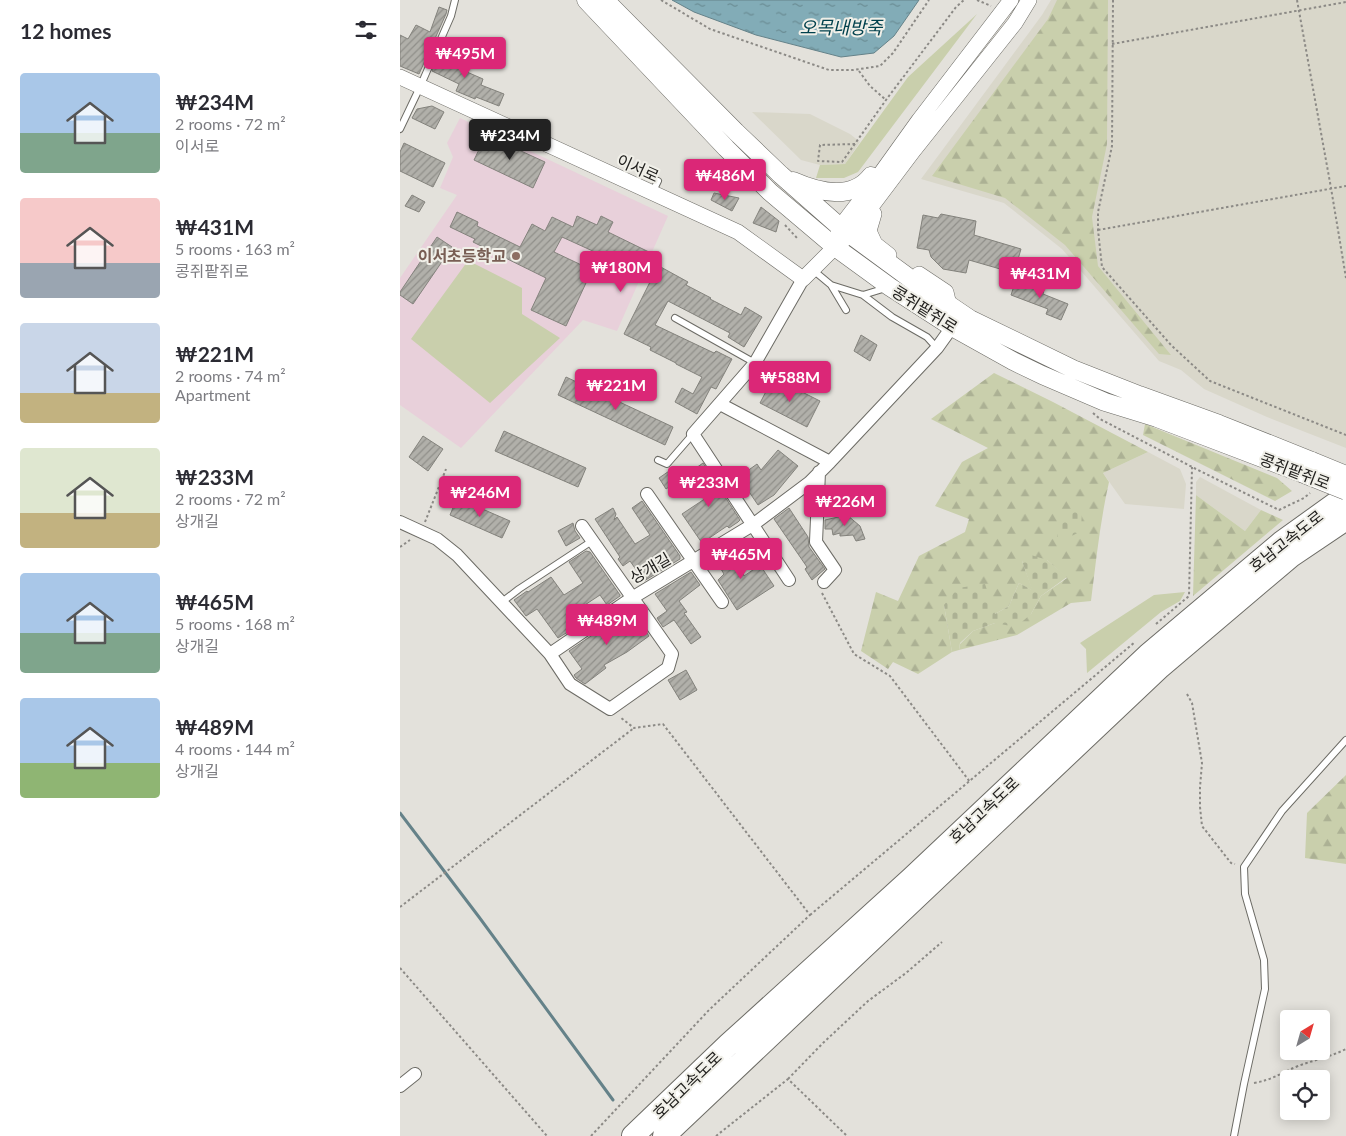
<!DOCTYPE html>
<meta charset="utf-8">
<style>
body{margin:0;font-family:Lato,"Noto Sans KR",sans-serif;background:#f7f7f7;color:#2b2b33;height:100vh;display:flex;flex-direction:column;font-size:19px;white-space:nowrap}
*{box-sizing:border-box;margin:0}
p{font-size:16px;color:#7c7c81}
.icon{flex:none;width:28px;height:28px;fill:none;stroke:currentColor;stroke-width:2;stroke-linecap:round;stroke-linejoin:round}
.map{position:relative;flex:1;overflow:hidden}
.sheet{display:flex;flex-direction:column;background:#fff;width:400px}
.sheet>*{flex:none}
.needle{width:32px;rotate:37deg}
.controls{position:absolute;left:880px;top:1010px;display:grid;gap:10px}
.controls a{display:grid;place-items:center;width:50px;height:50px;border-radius:5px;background:#fff;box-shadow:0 2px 12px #0003;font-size:25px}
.price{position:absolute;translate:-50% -42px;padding:0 11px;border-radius:5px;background:#db2777;color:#fff;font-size:16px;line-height:32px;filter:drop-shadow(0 1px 2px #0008)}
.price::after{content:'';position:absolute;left:50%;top:30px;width:15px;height:11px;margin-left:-8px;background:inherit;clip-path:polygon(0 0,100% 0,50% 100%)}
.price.current{background:#222;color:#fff}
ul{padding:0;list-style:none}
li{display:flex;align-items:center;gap:15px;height:125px;padding:0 20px}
li span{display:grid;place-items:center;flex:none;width:140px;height:100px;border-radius:5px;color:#555}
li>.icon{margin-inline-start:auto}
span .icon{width:60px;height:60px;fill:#fffc;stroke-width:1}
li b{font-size:21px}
h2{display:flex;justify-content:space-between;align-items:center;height:60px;padding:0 20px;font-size:21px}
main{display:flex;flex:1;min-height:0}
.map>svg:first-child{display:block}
.built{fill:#d9d7ca}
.education{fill:#e8d0da}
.green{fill:#c9cfac}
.forest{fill:url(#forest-firs)}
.cemetery{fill:url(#cemetery-stones)}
.water{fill:url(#water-ripples);stroke:#658289}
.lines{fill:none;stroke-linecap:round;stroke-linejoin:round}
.stream{stroke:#658289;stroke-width:3}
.building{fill:url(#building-hatch);stroke:#83827c}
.service-casing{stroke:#6c6b65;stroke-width:8}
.minor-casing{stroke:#6c6b65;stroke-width:14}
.tertiary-casing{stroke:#6c6b65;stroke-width:16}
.secondary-casing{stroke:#6c6b65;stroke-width:19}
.motorway-casing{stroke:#6c6b65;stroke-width:24}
.path{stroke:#8c8a86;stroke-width:2;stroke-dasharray:2.5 2.5;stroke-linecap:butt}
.service{stroke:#fff;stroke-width:6}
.minor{stroke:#fff;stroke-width:12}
.tertiary{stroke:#fff;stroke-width:15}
.secondary{stroke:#fff;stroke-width:18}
.motorway{stroke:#fff;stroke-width:22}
.secondary-bridge-casing{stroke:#6c6b65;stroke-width:19;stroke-linecap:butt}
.secondary-bridge{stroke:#fff;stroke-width:18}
.education-dot{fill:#8d6e63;stroke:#f0efe8;stroke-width:2}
.labels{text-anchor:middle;stroke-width:4;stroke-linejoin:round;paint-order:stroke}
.street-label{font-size:16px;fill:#22211f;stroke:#f0efe8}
.education-label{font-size:16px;font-weight:bold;fill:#785e54;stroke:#f0efe8;text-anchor:end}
.water-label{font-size:18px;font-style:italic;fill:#00414d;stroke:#f0efe8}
</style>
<main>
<section class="sheet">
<h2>12 homes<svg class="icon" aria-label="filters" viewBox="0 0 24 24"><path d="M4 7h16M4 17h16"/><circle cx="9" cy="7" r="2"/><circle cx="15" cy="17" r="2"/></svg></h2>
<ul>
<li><span style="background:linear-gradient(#a9c7e8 60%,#7fa58c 0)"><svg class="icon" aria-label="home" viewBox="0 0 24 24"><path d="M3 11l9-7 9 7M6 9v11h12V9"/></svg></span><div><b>₩234M</b><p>2 rooms · 72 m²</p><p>이서로</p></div></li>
<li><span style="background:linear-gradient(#f6c9c9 65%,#9aa5b1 0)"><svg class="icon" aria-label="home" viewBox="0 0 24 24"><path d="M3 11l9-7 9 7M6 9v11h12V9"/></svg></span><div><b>₩431M</b><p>5 rooms · 163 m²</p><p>콩쥐팥쥐로</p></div></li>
<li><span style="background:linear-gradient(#c9d6e8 70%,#c2b280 0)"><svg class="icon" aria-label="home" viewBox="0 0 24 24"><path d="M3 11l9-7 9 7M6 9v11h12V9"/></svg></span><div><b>₩221M</b><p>2 rooms · 74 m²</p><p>Apartment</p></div></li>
<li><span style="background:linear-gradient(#dfe7d0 65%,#c2b280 0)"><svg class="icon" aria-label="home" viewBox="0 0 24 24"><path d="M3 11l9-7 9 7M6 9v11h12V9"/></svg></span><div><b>₩233M</b><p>2 rooms · 72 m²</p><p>상개길</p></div></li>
<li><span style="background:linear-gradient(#a9c7e8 60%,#7fa58c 0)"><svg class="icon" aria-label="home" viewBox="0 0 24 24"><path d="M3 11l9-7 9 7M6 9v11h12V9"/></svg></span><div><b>₩465M</b><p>5 rooms · 168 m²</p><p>상개길</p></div></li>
<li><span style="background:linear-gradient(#a9c7e8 65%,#8fb573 0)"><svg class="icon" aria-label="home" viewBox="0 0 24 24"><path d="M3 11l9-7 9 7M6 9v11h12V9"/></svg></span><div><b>₩489M</b><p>4 rooms · 144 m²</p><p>상개길</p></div></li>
</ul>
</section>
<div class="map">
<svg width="946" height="1136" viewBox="0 0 946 1136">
<defs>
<pattern id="forest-firs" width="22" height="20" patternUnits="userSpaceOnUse" patternTransform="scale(1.25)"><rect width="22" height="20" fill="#c9cfac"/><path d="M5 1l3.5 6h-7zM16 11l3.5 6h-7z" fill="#acb194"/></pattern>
<pattern id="cemetery-stones" width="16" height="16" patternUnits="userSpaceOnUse" patternTransform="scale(1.25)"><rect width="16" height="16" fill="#c9cfac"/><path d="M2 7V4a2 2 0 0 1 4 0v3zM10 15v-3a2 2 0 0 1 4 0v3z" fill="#acb194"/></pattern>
<pattern id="water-ripples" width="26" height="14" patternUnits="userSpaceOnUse" patternTransform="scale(1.25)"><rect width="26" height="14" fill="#82acb7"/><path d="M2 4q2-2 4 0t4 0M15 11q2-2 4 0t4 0" fill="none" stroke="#6a8c94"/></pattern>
<pattern id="building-hatch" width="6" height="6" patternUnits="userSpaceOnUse" patternTransform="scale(1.25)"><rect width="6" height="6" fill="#b1b0aa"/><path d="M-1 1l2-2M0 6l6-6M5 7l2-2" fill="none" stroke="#908f8a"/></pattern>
</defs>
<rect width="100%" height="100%" fill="#e3e1db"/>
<path class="built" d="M651,0H946V448L867,417L804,389L781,370L759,361L662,249L604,203L521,179L642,15Z
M352,112L410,114L450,134L460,142L445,164L420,165L401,160Z
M748,452L780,469L786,484L784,509L725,504L703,473Z
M800,477L861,510L845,531L796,495V482Z"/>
<path class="education" d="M60,118L268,216L217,331L183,320L61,448L0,405V278L57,195L40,188L53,157L47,143Z"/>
<path class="green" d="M577,14L458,172L444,178H416L420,165L445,164L508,77Z
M67,262L75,264L122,288V314L160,338L90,403L11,339Z
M785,592L780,601L761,612L687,673L686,649L680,643L754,595Z"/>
<path class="forest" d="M657,0H708L707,144L692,217L698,266L771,355L759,354L665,245L605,198L532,176L648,19Z
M594,373L653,402L748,452L703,473L709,482C700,522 696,561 691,601L671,603L617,635L559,650L560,644L573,631L595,623L631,614L641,596L667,578L647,560L622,561L633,591L619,583L609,606L595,614L544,605L552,652L518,674L493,662L488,669L461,651L476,592L498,601L519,556L565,532L569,519L535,506L562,462L588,448L531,419Z
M745,424L877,478L892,491L875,501L743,435Z
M796,495L845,531L861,510L883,520L793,596Z
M946,775V864L905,858L907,813Z"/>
<path class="cemetery" d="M682,508L681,531L670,537H657L663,512Z
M631,555L647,560L667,577L641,596L631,614L616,627L595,623L573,631L560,643L559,650L552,652L544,605L558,588L585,584L595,614L609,606L619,583L632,590L622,561Z"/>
<path class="water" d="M272,0H519L494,36L474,53L441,57L356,35L294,12Z"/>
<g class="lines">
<path class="stream" d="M0,813L79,917L213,1100"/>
</g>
<path class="building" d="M39,7L47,10L46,14L19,74L0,66V35L8,39L16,25L30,32Z
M41,50L64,62L60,69L83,79L81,85L104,94L99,106L76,97L75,99L56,91L59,84L32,71Z
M32,106L44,112L35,129L12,118L17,109Z
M86,135L145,162L133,188L74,160Z
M4,143L45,163L33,187L0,171V152Z
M314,193L339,198L332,211L311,200Z
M12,195L25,202L19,212L5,206Z
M361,207L379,221L376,232L353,223Z
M57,212L78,222L77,226L120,247L132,224L145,231L152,217L173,227L177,216L197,225L201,216L213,222L208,232L251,253L248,260L288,282L286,285L311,298L310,299L341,315L345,307L362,317L344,347L328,337L330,333L268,301L255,325L314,353L316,351L332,359L316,389L311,387L297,414L275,402L282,388L293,394L302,377L276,364V363L250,350L251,347L224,334L252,278L162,237L154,252L192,270L166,326L131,310L146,278L73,242L75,239L50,227Z
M541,214L576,221L574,235L621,249L614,273L569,260L566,273L543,269L531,257L529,250L517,248L523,215L538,218Z
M37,237L52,247L13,304L0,295V292Z
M616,280L644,290L643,294L668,304L661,320L646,314L648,309L611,295Z
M461,335L477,345L470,361L454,351Z
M166,377L273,427L265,445L158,395Z
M372,380L382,386L384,383L420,401L407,427L360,403Z
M104,431L186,468L178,487L95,451Z
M23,436L43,449L28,471L9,457Z
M378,450L398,466L374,495L358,505L339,477L357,464L361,470Z
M303,463L340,520L338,522L329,528L327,526L302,543L282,514L306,498L289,473Z
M275,467L282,478L266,489L259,478Z
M57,498L110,521L102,538L50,515Z
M242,501L280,556V559L244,581L230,561L223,566L218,559L220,557L195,519L213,508L216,514L214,520L217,517L235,544L250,535L232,508Z
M389,508L408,537L409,547L425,569L412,580L405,569L407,567L374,519Z
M447,515L460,526L465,539L456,541L453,535L440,536V533L433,535L432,529H425V520Z
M173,523L175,531L180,538L166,546L158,531Z
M330,548L341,564L344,576L360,565L374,586L337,610L318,580L324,574L314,558Z
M186,551L190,552L220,595V596L207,605L200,595L168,616L176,627L158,638L137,609L126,616L114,600L127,591L128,592L151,577L164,595L183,583L169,562Z
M291,572L300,585L279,601L287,612L284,613L301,637L291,644L274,620L263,627L257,618L267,611L255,594Z
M232,611L249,636L227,652L204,665L206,668L185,684L176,678L174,675L182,669L169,651L210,623L213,621V624Z
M286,670L297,690L280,700L268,680Z"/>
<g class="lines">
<defs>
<path id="service" d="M0,129L20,87L51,16L55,0
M252,193L258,181
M413,270L431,285L463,295L486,288
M431,285L446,310
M463,295L492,317L527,337L537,348
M275,318L355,363
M258,460L267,464L293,434
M102,602L119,589L192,541
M834,1136L844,1084L865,989L864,960L845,894L844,867L882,811L946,740"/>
<path id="minor" d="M320,404L430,462
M419,472L416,542L435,570L424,582
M247,494L322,602
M0,522L37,539L57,555L150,654L170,684L210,709L268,668L272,654L182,526
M389,580L293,434L355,363L403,279
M150,654L232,598L354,524L410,482L430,462L537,348L552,327
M0,1086L15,1074"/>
<path id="tertiary" d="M0,77L338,232L403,279L435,247L450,235L514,150L615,23L629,0
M470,208L474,214L469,231L475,244L489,255
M437,238L440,227L476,180L519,120L611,0
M519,274L546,292L549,305"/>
<path id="secondary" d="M186,0L326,148L370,192L435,247L490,287L552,327L613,361L642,375L705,402L757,418L901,473
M205,0L336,132L381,175L440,227L508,277L570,319L673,369L739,395L819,424L912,461
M393,181C418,192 452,201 471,176L476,180"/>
<path id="motorway" d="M233,1136L328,1045L512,878L748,655L882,542L946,496
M264,1136L760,667L891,556L946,519"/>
</defs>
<use href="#service" class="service-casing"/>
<use href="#minor" class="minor-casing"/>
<use href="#tertiary" class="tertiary-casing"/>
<use href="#secondary" class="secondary-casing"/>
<use href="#motorway" class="motorway-casing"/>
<path class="path" d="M261,0L310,29L429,70H453L480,66L493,53L529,0
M577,0L591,6
M713,0L712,146L698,212V230L702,267L771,345L810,381L946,435
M897,0L931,188L946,278
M712,44L946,2
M459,71L470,86L486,100
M455,144L420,145L418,161L442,162L486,100L556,7L564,0
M385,225L397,238
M698,230L946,186
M693,413L700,419L796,469L879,510L904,498L910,493
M25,522L46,469
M0,547L10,540
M422,593L454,654L490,676L570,782
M756,624L789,596L792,467
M787,694L792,703L802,763L800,787V807L802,826L831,863L835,864
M0,907L234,728
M410,915L735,642
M0,968L147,1136
M388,1079L423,1043L468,1001L506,973L542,942
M854,1083C872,1080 881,1073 898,1066C914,1060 930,1057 946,1049
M191,1136L309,1010L410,915L263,724L234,728L220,717
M316,1136L388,1079L447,1136"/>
<use href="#service" class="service"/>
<use href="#minor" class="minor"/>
<use href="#tertiary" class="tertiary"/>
<use href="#secondary" class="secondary"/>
<use href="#motorway" class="motorway"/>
<defs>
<path id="secondary-bridge" d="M912,461L946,475
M901,473L946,491"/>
</defs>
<use href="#secondary-bridge" class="secondary-bridge-casing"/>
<use href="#secondary-bridge" class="secondary-bridge"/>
</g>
<circle class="education-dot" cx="116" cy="256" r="5"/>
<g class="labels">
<g class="street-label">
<text transform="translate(238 168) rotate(24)" y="6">이서로</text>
<text transform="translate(525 309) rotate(32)" y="6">콩쥐팥쥐로</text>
<text transform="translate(895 471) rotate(21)" y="6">콩쥐팥쥐로</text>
<text transform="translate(886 541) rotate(-38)" y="6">호남고속도로</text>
<text transform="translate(250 568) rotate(-30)" y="6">상개길</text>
<text transform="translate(584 810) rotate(-43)" y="6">호남고속도로</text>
<text transform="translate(287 1085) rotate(-44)" y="6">호남고속도로</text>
</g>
<g class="education-label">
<text x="106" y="262">이서초등학교</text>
</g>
<g class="water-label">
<text x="441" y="34">오목내방죽</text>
</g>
</g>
</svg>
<div class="controls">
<a><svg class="needle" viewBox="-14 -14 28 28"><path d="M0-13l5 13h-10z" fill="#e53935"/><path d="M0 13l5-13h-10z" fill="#7c7c81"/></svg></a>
<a><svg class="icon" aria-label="locate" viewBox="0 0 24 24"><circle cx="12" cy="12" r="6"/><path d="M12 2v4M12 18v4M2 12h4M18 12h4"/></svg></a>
</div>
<b class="price" style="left:65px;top:79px">₩495M</b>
<b class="price current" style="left:110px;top:161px">₩234M</b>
<b class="price" style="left:325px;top:201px">₩486M</b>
<b class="price" style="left:221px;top:293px">₩180M</b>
<b class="price" style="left:640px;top:299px">₩431M</b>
<b class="price" style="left:390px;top:403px">₩588M</b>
<b class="price" style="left:216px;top:411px">₩221M</b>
<b class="price" style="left:309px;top:508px">₩233M</b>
<b class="price" style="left:80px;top:518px">₩246M</b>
<b class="price" style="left:445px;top:527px">₩226M</b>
<b class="price" style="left:341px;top:580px">₩465M</b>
<b class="price" style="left:207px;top:646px">₩489M</b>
</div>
</main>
